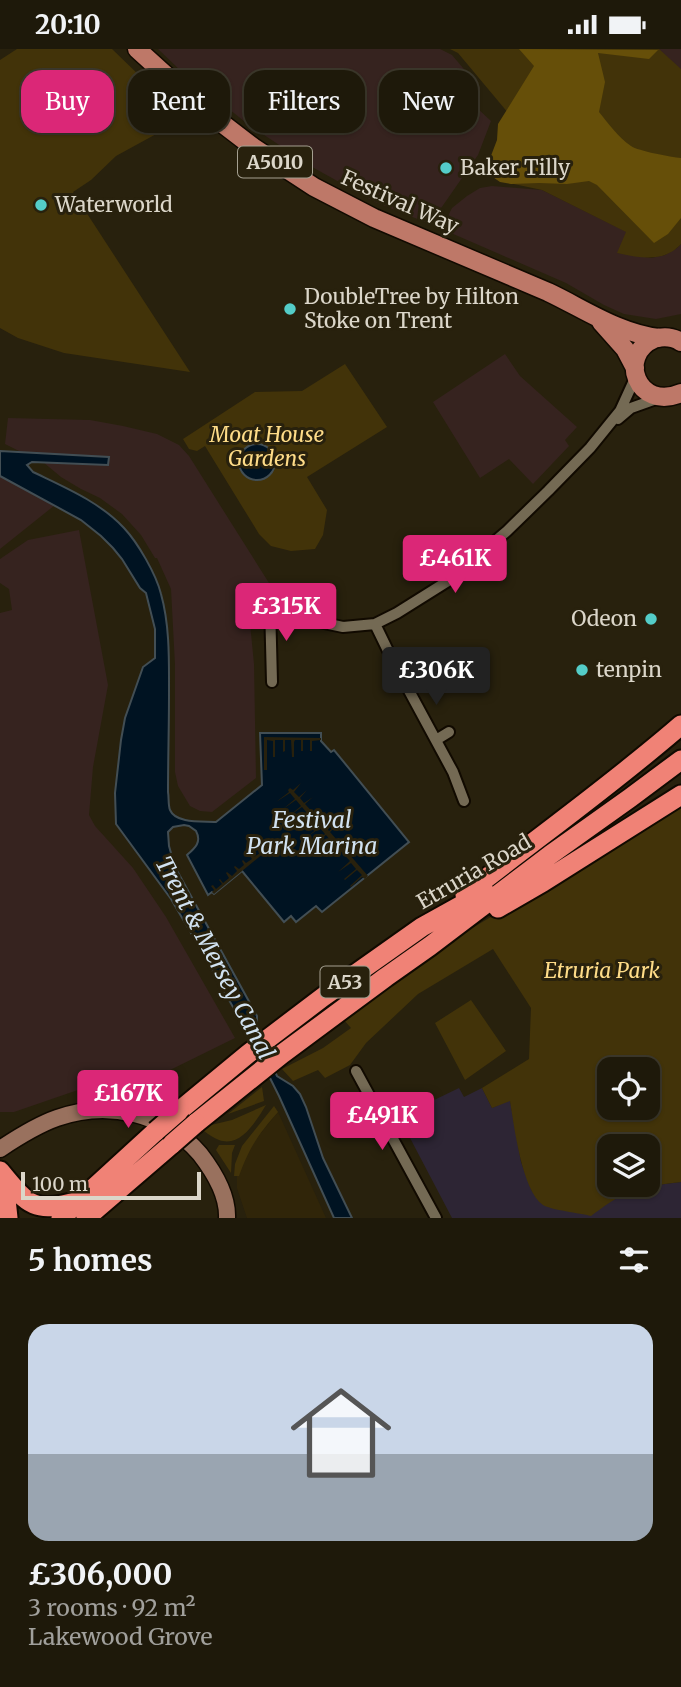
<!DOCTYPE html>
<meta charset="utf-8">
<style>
body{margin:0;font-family:Merriweather,serif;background:#2b2618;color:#f1f3f6;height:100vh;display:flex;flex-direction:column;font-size:26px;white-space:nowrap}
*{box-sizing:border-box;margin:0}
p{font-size:23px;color:#a1a09c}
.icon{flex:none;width:38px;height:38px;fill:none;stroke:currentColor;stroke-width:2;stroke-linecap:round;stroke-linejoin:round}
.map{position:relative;height:1169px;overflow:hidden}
.drawer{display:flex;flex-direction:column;background:#1e190a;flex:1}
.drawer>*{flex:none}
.top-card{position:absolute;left:21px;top:21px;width:640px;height:63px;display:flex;gap:14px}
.controls{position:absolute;left:597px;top:1008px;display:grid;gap:14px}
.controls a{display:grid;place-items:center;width:63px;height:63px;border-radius:14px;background:#1e190a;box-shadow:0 2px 5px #0004,0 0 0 2px #3c382b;font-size:35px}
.scale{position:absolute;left:21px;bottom:18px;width:180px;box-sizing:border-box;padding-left:7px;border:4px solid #dbd6c9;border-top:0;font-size:19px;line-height:24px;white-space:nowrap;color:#dbd6c9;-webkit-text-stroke:5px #28210d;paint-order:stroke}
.price{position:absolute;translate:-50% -60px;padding:0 16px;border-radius:7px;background:#db2777;color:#fff;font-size:23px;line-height:46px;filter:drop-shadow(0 2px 4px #0008)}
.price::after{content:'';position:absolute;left:50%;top:42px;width:21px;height:16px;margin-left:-10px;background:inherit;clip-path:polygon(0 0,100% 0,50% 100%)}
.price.selected{background:#222;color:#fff}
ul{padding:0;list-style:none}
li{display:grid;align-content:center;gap:14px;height:371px;padding:0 28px}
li+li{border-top:2px solid #3c382b}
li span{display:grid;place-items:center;height:217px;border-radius:21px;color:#555}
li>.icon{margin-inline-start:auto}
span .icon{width:126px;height:126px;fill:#fffc;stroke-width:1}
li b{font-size:30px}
h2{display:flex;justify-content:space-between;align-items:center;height:84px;padding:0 28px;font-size:30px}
.tag{padding:0 24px;border-radius:21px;background:#1e190a;box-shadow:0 2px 5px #0004,0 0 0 2px #3c382b;font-size:24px;line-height:63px}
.tag.selected{background:#db2777;color:#fff}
.status{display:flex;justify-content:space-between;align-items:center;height:49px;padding:0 35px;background:#1e190a;direction:ltr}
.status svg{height:19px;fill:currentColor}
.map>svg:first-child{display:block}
.commercial{fill:#36231f}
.built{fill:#302509}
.education{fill:#2d2534}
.green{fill:#423309;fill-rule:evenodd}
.forest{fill:#664f09}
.water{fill:#001322;stroke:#424e54;stroke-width:2}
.pier{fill:#28210d}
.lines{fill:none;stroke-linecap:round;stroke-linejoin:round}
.street-casing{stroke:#110a00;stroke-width:14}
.secondary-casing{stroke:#110a00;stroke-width:19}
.primary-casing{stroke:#110a00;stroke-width:21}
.highway-casing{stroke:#110a00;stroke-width:23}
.street{stroke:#746a54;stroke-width:10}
.secondary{stroke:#99715e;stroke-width:16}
.primary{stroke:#be7868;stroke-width:18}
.highway{stroke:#f08276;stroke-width:19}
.highway-bridge-casing{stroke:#110a00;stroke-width:23;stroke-linecap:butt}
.highway-bridge{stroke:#f08276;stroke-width:19}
.poi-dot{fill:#54cdc8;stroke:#28210d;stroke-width:2.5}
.labels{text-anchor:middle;stroke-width:6;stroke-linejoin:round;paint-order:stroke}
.shield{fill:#28210d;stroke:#a5a091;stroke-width:2}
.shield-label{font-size:19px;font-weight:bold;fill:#dbd6c9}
.poi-label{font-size:21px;fill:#dbd6c9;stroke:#28210d;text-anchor:start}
.street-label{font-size:21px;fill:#dbd6c9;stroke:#28210d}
.park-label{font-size:21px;font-style:italic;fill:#fedc88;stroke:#28210d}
.water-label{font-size:23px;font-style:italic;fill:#d1e2f1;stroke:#28210d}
</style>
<div class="status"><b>20:10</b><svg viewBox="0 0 49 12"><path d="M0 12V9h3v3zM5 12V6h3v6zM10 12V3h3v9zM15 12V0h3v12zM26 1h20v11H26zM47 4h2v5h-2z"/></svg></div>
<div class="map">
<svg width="681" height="1169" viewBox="0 0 681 1169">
<rect width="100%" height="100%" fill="#28210d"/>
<path class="commercial" d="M158,0H440L452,6L480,39L477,59L491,72L478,106L430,175L375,153L314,119L249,76L181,22Z
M653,0H681V23Z
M492,137L542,141L627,183L618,204L651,209L665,206L677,199L681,195V265L656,270L624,265L604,256L566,234L451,184L447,177V169L452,159L467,147L480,139Z
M505,305L520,327L577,378L565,391L569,397L533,435L509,410L480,429L433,353Z
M8,369L90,371L123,377L157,385L179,396L189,407L269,534L249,543L248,554L254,615L256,729L212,763L200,762L190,757L178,737L175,723V616L171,540L157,509H155L141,486L122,465L100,449L81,440L61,428L43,413L108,416L109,408L21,403L5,395Z
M0,427L55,456L0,500Z
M79,481L108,636L93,718L89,766L95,777L133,819L166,868L235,989L166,1023L133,1022L14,1063H0V564L12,561L9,540L0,534V510L28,491Z"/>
<path class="built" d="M278,1063L326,1169H247L237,1139V1117L242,1107Z"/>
<path class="education" d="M459,1039L464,1048L482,1039L492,1059L510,1051L521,1113L532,1142L615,1150L629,1143L649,1137L681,1133V1169H452L399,1068Z"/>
<path class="green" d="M17,0H112L173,59V69L169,78L116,107L91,131L73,143L190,323L64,304L18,289L0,279V11Z
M450,0H659L681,20V195C664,214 639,209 617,204L626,183L542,141L509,134V65L458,4Z
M345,315L387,378L307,428L327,461L323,486L315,500L291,502L271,497L259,485L205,397L197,402L189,400L183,390L255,343L302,342Z
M681,754V1133C664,1135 646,1137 630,1143C616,1148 603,1158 591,1167C580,1164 551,1161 543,1156C522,1142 514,1076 510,1052L492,1059L482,1039L529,1010L531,959L493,900L418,945L366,994L350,1016L325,1029L318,1021L293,1032L282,1020L323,999L351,979L343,970L459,887ZM609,1020H648V1059H609ZM609,1097H648V1136H609Z
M471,951L506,1002L465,1031L435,974Z
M262,1038L264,1052L228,1065Z
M266,1056C256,1072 241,1099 219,1091C214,1089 208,1085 204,1082L211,1076L232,1071Z
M274,1057L278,1063C258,1086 250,1097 239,1127H234L235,1115L242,1097Z
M219,1096H235L232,1104L231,1124L216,1101Z"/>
<path class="forest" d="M519,0L658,1L649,10L598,4L605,33L599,63C608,74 618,88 631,97C638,102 671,108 681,109V169L668,185L654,194L597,136L589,132L567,135L539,134L511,135L500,133L487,124L489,112L497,91L498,75L534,17Z"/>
<path class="water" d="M239 413a18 18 0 1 1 36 0a18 18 0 1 1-36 0Z
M0,402L109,408L108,416L32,413L27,416L33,423C64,438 100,453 124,479C138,494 156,525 161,545C170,577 169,613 169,646C169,678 168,711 168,743C169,748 168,756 170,761C176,775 203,772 216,773L262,736L260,684H321V692L331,703L334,701L409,793L322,863L316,857L296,873L291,867L284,873L242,822L214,845L212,843L208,846L187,806C195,799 202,793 196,782L189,777L184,776L173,778L168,783L169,797L175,818L257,967V983L277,1027L293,1037L300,1045L306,1058L323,1109L352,1169H334L279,1047L247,983L201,901L171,850L116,775L115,744L121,691L125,669L143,618L155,609V580L146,544L140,539L122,510L113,499L101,487L81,471L0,427Z"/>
<path class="pier" d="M264,688L321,689V691L312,692V702H310V691H303V702H301V691H295L294,693V708H292L291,691H285V702L283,703V691H275V708H273V692L267,691V721H264Z
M301,734L294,743L299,748L307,741L300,749L304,754L313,748L305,755L317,768L326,762L318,770L323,775L331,768L324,776L329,782L337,776L330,783L368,827L365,830L362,828L351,838L350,837L362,826L357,821L345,831L344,830L356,820L351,814L338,823L350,812L332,793L320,802L331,792L326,786L314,795L325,785L320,779L307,788L319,778L315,772L302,781L313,771L308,765L295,774L307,764L302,758L289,767L301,757L296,751L283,760L295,750L290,744L276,753L289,743L288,741L290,739L293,741Z
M260,798L264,804L214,845L212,843L214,841L211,837L213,836L216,840L222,835L219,831L220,830L223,834L229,829L226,824L227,823L232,827L237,822L234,818L235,817L239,820L244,816L242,812L243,811L246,814L252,810L249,806L251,805L254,808L260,804L257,800Z"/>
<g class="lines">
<defs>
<path id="street" d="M618,370L631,359L659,349
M248,554L280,559L319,573L343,578L375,575L397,564L448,532L507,482L548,442L590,399L620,362L636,327
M270,556L272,633
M375,575L393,612L453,723L464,752
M436,691L449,683
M356,1022L436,1169"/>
<path id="secondary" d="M0,1100C18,1088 37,1076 57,1069C108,1051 165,1064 200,1105C214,1123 228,1146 227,1169"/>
<path id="primary" d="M137,0L202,59L253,98L314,138L374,169L548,243C584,260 618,284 659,289
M601,273L625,300L635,319
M681,293C673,288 664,287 654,290C617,306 637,363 681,344"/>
<path id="highway" d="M465,846C537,789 612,736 681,676
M498,859L543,833L681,746
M179,1062L248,1005L323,948L422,878L485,843
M196,1074L282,1005L386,928L430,897L550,806L630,749L681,711
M0,1122C28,1156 34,1165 78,1152
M0,1127L5,1141L8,1169
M61,1169L156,1082
M86,1169L172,1095"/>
</defs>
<use href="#street" class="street-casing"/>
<use href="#secondary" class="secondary-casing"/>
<use href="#primary" class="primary-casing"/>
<use href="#highway" class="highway-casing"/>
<use href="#street" class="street"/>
<use href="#secondary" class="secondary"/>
<use href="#primary" class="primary"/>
<use href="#highway" class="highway"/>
<defs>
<path id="highway-bridge" d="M156,1082L179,1062
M172,1095L196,1074"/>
</defs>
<use href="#highway-bridge" class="highway-bridge-casing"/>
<use href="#highway-bridge" class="highway-bridge"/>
</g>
<g class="poi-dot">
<circle cx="446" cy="119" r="7"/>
<circle cx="41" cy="156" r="7"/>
<circle cx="290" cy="260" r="7"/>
<circle cx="651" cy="570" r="7"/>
<circle cx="582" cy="621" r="7"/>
</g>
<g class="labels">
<g class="shield">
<rect x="238" y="97.5" width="74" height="31" rx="5"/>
<rect x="320.5" y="917.5" width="49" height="31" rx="5"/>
</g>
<g class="shield-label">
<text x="275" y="120">A5010</text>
<text x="345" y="940">A53</text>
</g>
<g class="poi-label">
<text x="460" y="126">Baker Tilly</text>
<text x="55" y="163">Waterworld</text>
<text x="304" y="255">DoubleTree by Hilton<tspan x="304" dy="24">Stoke on Trent</tspan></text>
<text x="637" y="577" text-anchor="end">Odeon</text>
<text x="596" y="628">tenpin</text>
</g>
<g class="street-label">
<text transform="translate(400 153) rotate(24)" y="7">Festival Way</text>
<text transform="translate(474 823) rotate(-30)" y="7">Etruria Road</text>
</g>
<g class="park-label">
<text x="267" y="393">Moat House<tspan x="267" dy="24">Gardens</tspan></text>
<text x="602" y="929">Etruria Park</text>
</g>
<g class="water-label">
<text x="312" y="779">Festival<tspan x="312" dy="26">Park Marina</tspan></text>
<text transform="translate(215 909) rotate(62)" y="8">Trent &amp; Mersey Canal</text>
</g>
</g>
</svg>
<div class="controls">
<a><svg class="icon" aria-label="locate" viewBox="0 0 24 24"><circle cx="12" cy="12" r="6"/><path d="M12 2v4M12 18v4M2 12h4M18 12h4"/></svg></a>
<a><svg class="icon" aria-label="layers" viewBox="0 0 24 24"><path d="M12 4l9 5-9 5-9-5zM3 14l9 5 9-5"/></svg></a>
</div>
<div class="scale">100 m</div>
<b class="price" style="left:455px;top:546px">£461K</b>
<b class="price" style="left:286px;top:594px">£315K</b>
<b class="price selected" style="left:436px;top:658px">£306K</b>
<b class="price" style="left:128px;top:1081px">£167K</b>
<b class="price" style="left:382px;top:1103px">£491K</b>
<div class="top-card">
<a class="tag selected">Buy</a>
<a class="tag">Rent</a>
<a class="tag">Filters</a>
<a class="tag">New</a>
</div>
</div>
<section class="drawer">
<h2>5 homes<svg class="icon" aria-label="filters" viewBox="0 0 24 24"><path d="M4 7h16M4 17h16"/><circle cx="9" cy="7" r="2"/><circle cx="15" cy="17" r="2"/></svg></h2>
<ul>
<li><span style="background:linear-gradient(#c9d6e8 60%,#9aa5b1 0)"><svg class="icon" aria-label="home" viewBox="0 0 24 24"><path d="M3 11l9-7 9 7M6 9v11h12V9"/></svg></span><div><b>£306,000</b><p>3 rooms · 92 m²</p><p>Lakewood Grove</p></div></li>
</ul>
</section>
